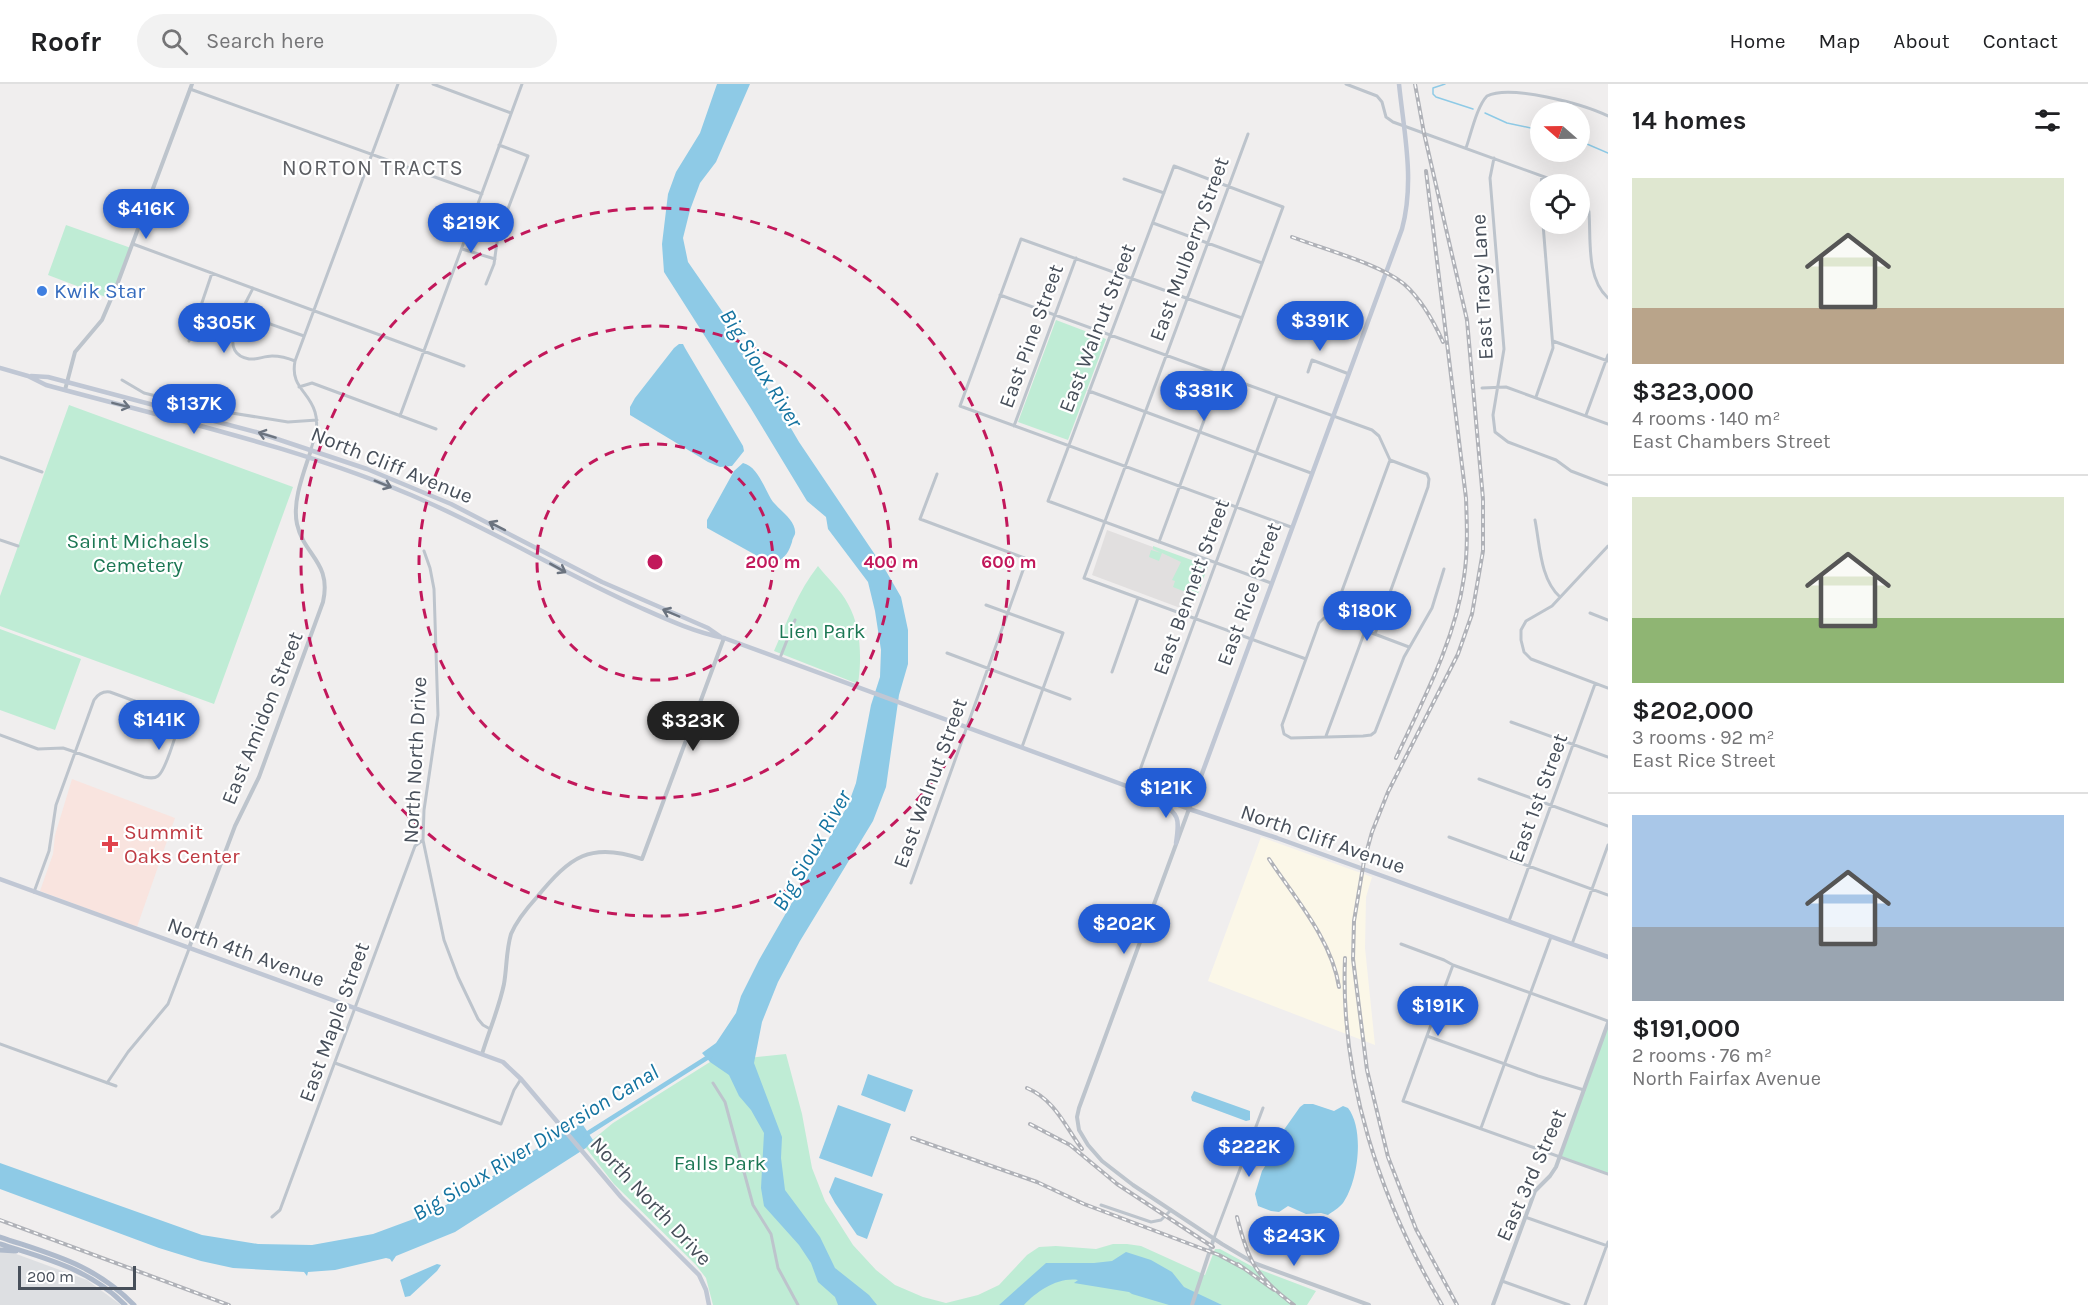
<!DOCTYPE html>
<meta charset="utf-8">
<style>
body{margin:0;font-family:Karla,sans-serif;background:#f2f2f2;color:#202124;height:100vh;display:flex;flex-direction:column;font-size:22px;white-space:nowrap}
*{box-sizing:border-box;margin:0}
p{font-size:20px;color:#757577}
.icon{flex:none;width:33px;height:33px;fill:none;stroke:currentColor;stroke-width:2;stroke-linecap:round;stroke-linejoin:round}
.map{position:relative;flex:1;overflow:hidden}
.drawer{display:flex;flex-direction:column;background:#fff;width:480px}
.drawer>*{flex:none}
.needle{width:39px;rotate:290deg}
.buttons{position:absolute;left:1530px;top:18px;display:grid;gap:12px}
.buttons a{display:grid;place-items:center;width:60px;height:60px;border-radius:50%;background:#fff;box-shadow:0 6px 24px #0002;font-size:30px}
.scale{position:absolute;left:18px;bottom:15px;width:118px;box-sizing:border-box;padding-left:6px;border:3px solid #474f5a;border-top:0;font-size:16px;line-height:21px;white-space:nowrap;color:#474f5a;-webkit-text-stroke:4px #fff;paint-order:stroke}
.price{position:absolute;translate:-50% -51px;padding:0 14px;border-radius:21px;background:#235dd5;color:#fff;font-size:20px;line-height:39px;filter:drop-shadow(0 2px 3px #0008)}
.price::after{content:'';position:absolute;left:50%;top:36px;width:18px;height:14px;margin-left:-9px;background:inherit;clip-path:polygon(0 0,100% 0,50% 100%)}
.price.selected{background:#222;color:#fff}
ul{padding:0;list-style:none}
li{display:grid;align-content:center;gap:12px;height:318px;padding:0 24px}
li+li{border-top:2px solid #e0e0e0}
li span{display:grid;place-items:center;height:186px;border-radius:0px;color:#555}
li>.icon{margin-inline-start:auto}
span .icon{width:108px;height:108px;fill:#fffc;stroke-width:1}
li b{font-size:26px}
h2{display:flex;justify-content:space-between;align-items:center;height:72px;padding:0 24px;font-size:26px}
header{display:flex;align-items:center;gap:36px;box-sizing:border-box;height:84px;padding:0 30px;background:#fff;border-bottom:2px solid #e0e0e0}
header strong{font-size:28px}
nav{display:flex;gap:33px;margin-inline-start:auto;font-size:21px}
.search{width:420px;height:54px;background:#f2f2f2;display:flex;align-items:center;gap:15px;box-sizing:border-box;padding:0 21px;border-radius:33px;color:#757577;font-size:22px}
main{display:flex;flex:1;min-height:0}
.map>svg:first-child{display:block}
.commercial{fill:#fbf7e8}
.education{fill:#e1dfdf}
.medical{fill:#f9e4df}
.airport{fill:#dddfe2}
.green{fill:#bfecd5}
.water{fill:#8ecae6}
.lines{fill:none;stroke-linecap:round;stroke-linejoin:round}
.stream{stroke:#8ecae6;stroke-width:1.5}
.canal{stroke:#8ecae6;stroke-width:4.5}
.minor{stroke:#bdc4cc;stroke-width:3}
.tertiary{stroke:#bdc4cc;stroke-width:4}
.secondary{stroke:#c0c7d4;stroke-width:4.5}
.primary{stroke:#afbacb;stroke-width:5}
.rail-casing{stroke:#b0b2b8;stroke-width:4}
.rail{stroke:#fff;stroke-width:1.5;stroke-dasharray:4.5;stroke-linecap:butt}
.oneway{stroke:#6b737f}
.ring{fill:none;stroke:#c2185b;stroke-width:3;stroke-dasharray:10 8}
.shop-dot{fill:#3f7fe0;stroke:#fff;stroke-width:2}
.health-dot{fill:#e0444e;stroke:#fff;stroke-width:2}
.labels{text-anchor:middle;stroke-width:4.5;stroke-linejoin:round;paint-order:stroke}
.street-label{font-size:21px;fill:#474f5a;stroke:#fff}
.shop-label{font-size:21px;fill:#366cbe;stroke:#fff;text-anchor:start}
.park-label{font-size:21px;fill:#1c7754;stroke:#fff}
.health-label{font-size:21px;fill:#be3a42;stroke:#fff;text-anchor:start}
.neighbourhood-label{font-size:22px;letter-spacing:1.5px;fill:#5b5d62;stroke:#fff}
.water-label{font-size:22px;font-style:italic;fill:#1473a0;stroke:#fff}
.centre{fill:#c2185b;stroke:#fff;stroke-width:3}
.ring-label{font-size:18px;text-anchor:middle;font-weight:bold;fill:#c2185b;stroke:#fff;stroke-width:4.5;stroke-linejoin:round;paint-order:stroke}
</style>
<header>
<strong>Roofr</strong>
<div class="search"><svg class="icon" aria-label="search" viewBox="0 0 24 24"><circle cx="10" cy="10" r="6"/><path d="M15 15l6 6"/></svg>Search here</div>
<nav><a>Home</a><a>Map</a><a>About</a><a>Contact</a></nav>
</header>
<main>
<div class="map">
<svg width="1608" height="1221" viewBox="0 0 1608 1221">
<rect width="100%" height="100%" fill="#f0eeee"/>
<path class="commercial" d="M1261,753L1372,793L1366,813L1365,864L1375,961L1208,897Z"/>
<path class="education" d="M1107,446L1207,483L1191,528L1092,491Z"/>
<path class="medical" d="M72,695L175,734L137,843L40,807L53,770L55,751Z"/>
<path class="airport" d="M0,1164L87,1196L121,1221H0Z"/>
<path class="green" d="M66,141L131,164L111,215L48,191Z
M1056,236L1106,255L1068,356L1018,338Z
M69,321L293,403L214,620L0,542V512Z
M1153,462L1208,482L1196,515L1192,513L1193,511L1173,503L1175,497L1172,496L1181,478L1162,469L1159,477L1149,473L1151,466L1161,469L1153,465Z
M818,482C827,494 841,506 848,520C861,543 862,574 858,600L774,567C787,538 798,507 818,482Z
M0,545L81,575L55,646L0,626Z
M1608,939V1090L1560,1073Z
M786,970L802,1030L812,1084L825,1117L853,1161L876,1186L895,1201L923,1213L946,1219L978,1211L999,1201L1027,1171L1039,1163L1056,1162L1096,1165L1113,1160H1127L1141,1162L1205,1191L1215,1165H1220L1253,1183L1316,1207L1307,1221H713L706,1194L696,1181L614,1100L586,1064L590,1058L613,1039L710,978Z"/>
<path class="water" d="M717,0H750L716,78L700,99L690,126L683,154L688,178L724,230L799,358L886,487L901,513L908,546V580L899,611L886,703L873,737L800,857L778,898L762,938L754,979L782,1053L781,1074L785,1106L820,1153L835,1184L869,1211L877,1221H838L835,1213L818,1198L811,1179L799,1161L764,1122L761,1104L764,1049L751,1026L739,1012L729,991L710,978L702,969L716,959L736,929L741,912L759,876L848,721L856,699L871,621L880,593L881,566L875,527L868,498L828,445L826,433L807,417L750,323L664,188L662,160L668,110L676,88L700,49Z
M679,260H683L685,264L743,362L744,367L732,382L720,383L708,378L630,331V323L635,314L674,264Z
M743,379C757,382 764,403 771,415C777,425 797,436 795,450C794,453 792,455 792,458C789,467 786,473 778,477L761,474L707,444V436L734,387Z
M868,990L913,1006L905,1028L861,1011Z
M1194,1007L1250,1027V1036L1246,1037L1192,1017L1191,1013Z
M1304,1020H1313L1334,1027L1343,1022L1348,1024C1365,1046 1358,1098 1343,1119C1339,1124 1332,1128 1328,1131L1321,1129L1306,1130L1288,1122L1279,1128L1271,1127L1258,1122L1255,1110L1262,1087L1269,1076L1276,1057L1300,1023Z
M838,1021L891,1040L872,1093L819,1074Z
M567,1037L572,1042L583,1041L593,1056L586,1064L455,1148L396,1172L392,1178L390,1175L386,1174L335,1186L308,1188L307,1192L304,1188L233,1184L201,1177L159,1164L0,1105V1079L202,1151L258,1160L312,1161L373,1150L438,1126L567,1046Z
M835,1093L883,1110L867,1155L857,1151L835,1119L829,1108Z
M1126,1168L1151,1176L1172,1188L1184,1203L1222,1221H1169L1132,1210L1129,1208L1074,1199L1078,1196C1058,1193 1037,1207 1024,1221H999L1046,1179H1094L1112,1177Z
M437,1180L441,1181L437,1187L410,1212L405,1213L400,1196Z"/>
<g class="lines">
<path class="stream" d="M1445,0L1433,4V10L1436,13L1473,25
M1485,29L1507,39L1540,46
M1580,57L1608,69"/>
<path class="canal" d="M585,1051L710,972"/>
<path class="minor" d="M433,0L511,29
M1346,0L1377,12L1382,18L1386,33L1393,38L1564,100
M190,5L482,110
M1248,50L1084,494L1306,575
M1466,64C1471,50 1477,22 1487,12C1510,0 1583,20 1608,32
M1494,74L1490,94L1504,265L1493,331L1495,348L1508,358L1556,376L1571,387L1608,401
M1124,95L1164,109
M1541,100L1542,92
M1540,104V115
M1580,109L1587,121L1589,128C1591,156 1586,194 1608,214
M1153,139L1262,179
M133,160L464,282
M462,165L495,175
M486,200L494,180L498,151L528,72L499,61
M253,204C245,222 214,269 249,275C257,276 264,272 272,272C280,272 288,274 295,277
M1000,211L1372,346L1379,352L1390,376L1427,390L1429,395L1428,403L1375,550
M242,230L304,252
M1242,234L1021,155L960,322L1291,443
M189,257L212,189
M1553,257L1608,277
M1308,288L1312,276L1349,290
M122,296L144,309L213,326L288,338L317,336
M299,303L312,299L436,345
M1482,304L1506,303L1608,340
M1089,307L1311,389
M1536,313L1553,264L1543,140
M213,326L221,304
M1586,331L1608,271
M400,332L522,0
M1014,342L1076,174
M311,365C315,353 319,341 315,328C309,307 290,303 295,277L398,0
M0,373L42,388
M1535,436C1540,461 1540,495 1560,513
M0,456L18,462
M1159,458L1283,123L1174,82L1048,417L1271,499
M1608,462L1552,522L1526,537L1521,546V556L1524,568L1531,575L1608,604
M424,467L430,484L434,505L438,631L424,726L423,756L444,856L458,893L478,935L483,941L490,945
M986,521L1063,549L1022,663
M1590,529L1608,536
M1332,534L1390,376
M1409,563L1332,534H1324L1319,539L1282,641L1284,650L1291,654L1363,652L1371,651L1375,648L1404,573L1432,524L1444,485
M947,569L1070,615
M780,574L795,536
M1112,588L1138,514
M1511,638L1608,673
M0,651L38,665L63,664L75,668L144,693C149,694 154,695 158,692C165,687 176,651 178,642L175,635L170,630L110,608C103,607 98,610 94,616L56,721L49,767L34,808
M1326,652L1365,547
M1479,695L1608,742
M1133,705L1277,312
M1449,753L1608,811
M911,799L1027,475L920,435L937,390
M1509,837L1595,600
M1401,860L1444,876L1453,881L1608,937
M1572,860L1608,761
M1453,881L1403,1017L1608,1090
M1427,952L1538,992L1584,1006
M0,960L116,1002
M335,979L501,1040L514,1006L521,995
M107,999L128,968L168,920L189,865
M713,999L725,1018L753,1121L771,1150L778,1184L798,1221
M1481,1044L1551,853
M1101,1121L1151,1138L1161,1136L1171,1126
M272,1133L280,1126L415,762L423,756
M1525,1133L1608,1162
M1214,1154L1263,1024
M1502,1197L1569,1221
M1585,1221L1608,1158"/>
<path class="tertiary" d="M65,306L75,268L102,236L117,201L192,0
M1189,725L1079,1024L1077,1033L1079,1046L1088,1061L1102,1077L1133,1101L1222,1160L1254,1179L1369,1221
M189,864L235,742L259,693L323,518C332,478 304,472 297,440C292,417 304,388 311,366
M482,970C489,947 499,924 504,900C507,883 506,867 511,850C517,836 527,824 537,813C570,773 590,757 642,775L724,554
M1192,1221L1214,1154
M1493,1221L1535,1107L1550,1092L1556,1083L1608,939"/>
<path class="secondary" d="M0,284L28,292L46,301C174,336 305,364 427,418C499,450 567,491 639,523C666,535 694,548 724,554L1189,725L1277,754L1608,873
M31,292L48,293L256,348L367,385L451,420L602,498L708,544L721,553
M1159,716C1179,731 1180,734 1176,759
M1189,725L1402,145C1415,97 1404,49 1399,0
M0,795L503,978L521,995L621,1113L699,1191L706,1206L709,1221"/>
<path class="primary" d="M0,1153C53,1171 94,1180 134,1221
M0,1160C46,1174 91,1186 125,1221
M0,1166L16,1167"/>
<defs>
<path id="rail" d="M1415,0L1424,49L1467,236L1483,415V467L1472,530L1458,570L1388,708L1372,748L1364,777L1354,837L1353,875L1367,986L1388,1073L1416,1145L1457,1221
M1292,153C1323,165 1380,180 1404,200C1421,215 1434,238 1443,258
M1396,674C1423,616 1455,557 1464,493C1468,467 1467,440 1466,414L1426,87
M1269,775C1295,814 1332,856 1339,903
M1345,874C1340,996 1380,1116 1442,1221
M1027,1004C1055,1016 1065,1042 1082,1065
M1030,1040L1070,1061L1117,1100L1213,1163
M912,1054L1037,1098L1084,1120L1219,1171L1245,1185
M1237,1133C1248,1177 1256,1193 1294,1221
M0,1136L229,1221
M1238,1180L1274,1206"/>
</defs>
<use href="#rail" class="rail-casing"/>
<use href="#rail" class="rail"/>
</g>
<defs><path id="oneway-shaft" d="M-6 0H5M1.5-3L5.5 0L1.5 3" fill="none" stroke-width="1.6" stroke-linecap="round" stroke-linejoin="round" transform="scale(1.5)"/></defs>
<g class="oneway">
<use href="#oneway-shaft" transform="translate(121 321) rotate(14)"/>
<use href="#oneway-shaft" transform="translate(267 351) rotate(-163)"/>
<use href="#oneway-shaft" transform="translate(383 400) rotate(22)"/>
<use href="#oneway-shaft" transform="translate(497 442) rotate(-153)"/>
<use href="#oneway-shaft" transform="translate(558 484) rotate(29)"/>
<use href="#oneway-shaft" transform="translate(671 529) rotate(-157)"/>
</g>
<g class="ring">
<circle cx="655" cy="478" r="118"/>
<circle cx="655" cy="478" r="236"/>
<circle cx="655" cy="478" r="354"/>
</g>
<circle class="shop-dot" cx="42" cy="207" r="6"/>
<path class="health-dot" d="M107 751h6v6h6v6h-6v6h-6v-6h-6v-6h6z"/>
<g class="labels">
<g class="street-label">
<text transform="translate(1189 165) rotate(-70)" y="7">East Mulberry Street</text>
<text transform="translate(1482 203) rotate(-93)" y="7">East Tracy Lane</text>
<text transform="translate(1097 244) rotate(-69)" y="7">East Walnut Street</text>
<text transform="translate(1031 252) rotate(-70)" y="7">East Pine Street</text>
<text transform="translate(392 381) rotate(22)" y="7">North Cliff Avenue</text>
<text transform="translate(1191 503) rotate(-70)" y="7">East Bennett Street</text>
<text transform="translate(1249 510) rotate(-70)" y="7">East Rice Street</text>
<text transform="translate(262 634) rotate(-68)" y="7">East Amidon Street</text>
<text transform="translate(415 676) rotate(-87)" y="7">North North Drive</text>
<text transform="translate(930 699) rotate(-70)" y="7">East Walnut Street</text>
<text transform="translate(1538 714) rotate(-70)" y="7">East 1st Street</text>
<text transform="translate(1323 755) rotate(19)" y="7">North Cliff Avenue</text>
<text transform="translate(246 868) rotate(20)" y="7">North 4th Avenue</text>
<text transform="translate(334 938) rotate(-70)" y="7">East Maple Street</text>
<text transform="translate(1531 1091) rotate(-66)" y="7">East 3rd Street</text>
<text transform="translate(651 1117) rotate(47)" y="7">North North Drive</text>
</g>
<g class="shop-label">
<text x="54" y="214">Kwik Star</text>
</g>
<g class="park-label">
<text x="138" y="464">Saint Michaels<tspan x="138" dy="24">Cemetery</tspan></text>
<text x="822" y="554">Lien Park</text>
<text x="720" y="1086">Falls Park</text>
</g>
<g class="health-label">
<text x="124" y="755">Summit<tspan x="124" dy="24">Oaks Center</tspan></text>
</g>
<g class="neighbourhood-label">
<text x="373" y="91">NORTON TRACTS</text>
</g>
<g class="water-label">
<text transform="translate(762 284) rotate(58)" y="8">Big Sioux River</text>
<text transform="translate(811 766) rotate(-60)" y="8">Big Sioux River</text>
<text transform="translate(535 1058) rotate(-31)" y="8">Big Sioux River Diversion Canal</text>
</g>
</g>
<circle cx="655" cy="478" r="9" class="centre"/>
<g class="ring-label">
<text x="773" y="484">200 m</text>
<text x="891" y="484">400 m</text>
<text x="1009" y="484">600 m</text>
</g>
</svg>
<div class="buttons">
<a><svg class="needle" viewBox="-14 -14 28 28"><path d="M0-13l5 13h-10z" fill="#e53935"/><path d="M0 13l5-13h-10z" fill="#757577"/></svg></a>
<a><svg class="icon" aria-label="locate" viewBox="0 0 24 24"><circle cx="12" cy="12" r="6"/><path d="M12 2v4M12 18v4M2 12h4M18 12h4"/></svg></a>
</div>
<div class="scale">200 m</div>
<b class="price" style="left:146px;top:156px">$416K</b>
<b class="price" style="left:471px;top:170px">$219K</b>
<b class="price" style="left:1320px;top:268px">$391K</b>
<b class="price" style="left:224px;top:270px">$305K</b>
<b class="price" style="left:1204px;top:338px">$381K</b>
<b class="price" style="left:194px;top:351px">$137K</b>
<b class="price" style="left:1367px;top:558px">$180K</b>
<b class="price" style="left:159px;top:667px">$141K</b>
<b class="price selected" style="left:693px;top:668px">$323K</b>
<b class="price" style="left:1166px;top:735px">$121K</b>
<b class="price" style="left:1124px;top:871px">$202K</b>
<b class="price" style="left:1438px;top:953px">$191K</b>
<b class="price" style="left:1249px;top:1094px">$222K</b>
<b class="price" style="left:1294px;top:1183px">$243K</b>
</div>
<section class="drawer">
<h2>14 homes<svg class="icon" aria-label="filters" viewBox="0 0 24 24"><path d="M4 7h16M4 17h16"/><circle cx="9" cy="7" r="2"/><circle cx="15" cy="17" r="2"/></svg></h2>
<ul>
<li><span style="background:linear-gradient(#dfe7d0 70%,#b9a48a 0)"><svg class="icon" aria-label="home" viewBox="0 0 24 24"><path d="M3 11l9-7 9 7M6 9v11h12V9"/></svg></span><div><b>$323,000</b><p>4 rooms · 140 m²</p><p>East Chambers Street</p></div></li>
<li><span style="background:linear-gradient(#dfe7d0 65%,#8fb573 0)"><svg class="icon" aria-label="home" viewBox="0 0 24 24"><path d="M3 11l9-7 9 7M6 9v11h12V9"/></svg></span><div><b>$202,000</b><p>3 rooms · 92 m²</p><p>East Rice Street</p></div></li>
<li><span style="background:linear-gradient(#a9c7e8 60%,#9aa5b1 0)"><svg class="icon" aria-label="home" viewBox="0 0 24 24"><path d="M3 11l9-7 9 7M6 9v11h12V9"/></svg></span><div><b>$191,000</b><p>2 rooms · 76 m²</p><p>North Fairfax Avenue</p></div></li>
</ul>
</section>
</main>
